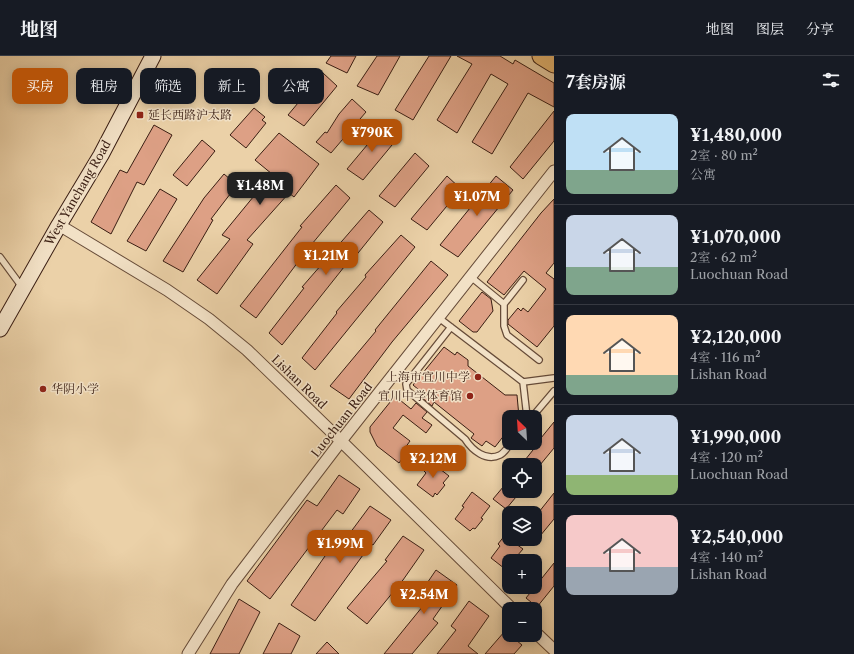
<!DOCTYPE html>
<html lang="zh">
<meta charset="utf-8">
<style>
body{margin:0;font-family:"Libre Caslon Text","Noto Serif SC",serif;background:#242831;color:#f1f3f6;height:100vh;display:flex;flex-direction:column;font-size:15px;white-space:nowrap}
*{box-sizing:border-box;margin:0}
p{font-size:13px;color:#9ea1a6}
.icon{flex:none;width:22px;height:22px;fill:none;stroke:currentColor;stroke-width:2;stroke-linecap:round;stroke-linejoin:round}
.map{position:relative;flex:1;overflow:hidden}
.details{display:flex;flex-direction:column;background:#171b24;width:300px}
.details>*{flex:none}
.guide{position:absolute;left:12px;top:12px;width:380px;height:36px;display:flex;gap:8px}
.needle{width:26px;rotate:335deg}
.buttons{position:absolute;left:502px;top:354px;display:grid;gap:8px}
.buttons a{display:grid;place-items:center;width:40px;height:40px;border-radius:8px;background:#171b24;box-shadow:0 2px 10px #0003;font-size:20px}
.price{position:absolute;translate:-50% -34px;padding:0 9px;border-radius:8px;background:#b45309;color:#fff;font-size:13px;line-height:26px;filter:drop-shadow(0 1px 2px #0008)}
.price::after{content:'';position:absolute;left:50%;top:24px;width:12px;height:9px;margin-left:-6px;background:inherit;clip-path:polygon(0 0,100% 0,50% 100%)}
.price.active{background:#222;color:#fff}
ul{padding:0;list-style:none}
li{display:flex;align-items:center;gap:12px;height:100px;padding:0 12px}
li+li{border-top:1px solid #363941}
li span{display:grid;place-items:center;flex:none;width:112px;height:80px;border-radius:8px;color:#555}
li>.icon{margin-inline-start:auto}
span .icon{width:48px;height:48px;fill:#fffc;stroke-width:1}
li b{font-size:17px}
h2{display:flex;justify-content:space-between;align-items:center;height:48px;padding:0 12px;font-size:17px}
.pill{padding:0 14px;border-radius:8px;background:#171b24;box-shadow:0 2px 10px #0003;font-size:14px;line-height:36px}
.pill.active{background:#b45309;color:#fff}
header{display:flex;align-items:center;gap:24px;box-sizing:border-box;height:56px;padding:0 20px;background:#171b24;border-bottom:1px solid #363941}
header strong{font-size:19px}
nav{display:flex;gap:22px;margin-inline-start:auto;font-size:14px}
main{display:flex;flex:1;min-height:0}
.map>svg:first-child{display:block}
.building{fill:#dda085;stroke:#3a1e13}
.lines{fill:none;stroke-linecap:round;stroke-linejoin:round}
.lane-casing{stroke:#664b38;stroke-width:8}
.street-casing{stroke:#664b38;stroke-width:13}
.secondary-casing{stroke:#3a1e13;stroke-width:17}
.primary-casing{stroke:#3a1e13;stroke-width:19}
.lane{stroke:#f2e1c6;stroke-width:5.5}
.street{stroke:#f2e1c6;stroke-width:11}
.secondary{stroke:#f2e1c6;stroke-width:15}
.primary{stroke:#e6b874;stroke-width:17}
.poi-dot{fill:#8f2418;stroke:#f2e1c6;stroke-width:1.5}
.labels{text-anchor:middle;stroke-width:3;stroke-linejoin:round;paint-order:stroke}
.poi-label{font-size:12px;fill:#3a1e13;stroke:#f2e1c6;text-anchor:start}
.street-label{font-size:12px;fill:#3a1e13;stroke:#f2e1c6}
</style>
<header>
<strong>地图</strong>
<nav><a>地图</a><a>图层</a><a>分享</a></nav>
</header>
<main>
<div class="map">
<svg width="554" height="598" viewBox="0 0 554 598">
<rect width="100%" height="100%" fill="#ebd1a8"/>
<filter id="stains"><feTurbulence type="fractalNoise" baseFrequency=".005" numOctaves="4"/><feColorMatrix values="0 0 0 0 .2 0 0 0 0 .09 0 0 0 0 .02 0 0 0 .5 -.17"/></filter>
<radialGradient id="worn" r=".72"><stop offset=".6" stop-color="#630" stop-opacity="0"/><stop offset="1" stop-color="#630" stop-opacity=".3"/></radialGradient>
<path class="building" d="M331,0H356L347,17L326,7Z
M377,0H400L378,39L357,30Z
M429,0H451L413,64L395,54Z
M457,0H500L513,8L515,4L554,27V51L528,37L492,98L472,86L508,28L491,18L457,77L437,64L472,8Z
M323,17L337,30L304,70L288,59Z
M352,43L366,56L331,97L316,86L325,76L327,77L339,58Z
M254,52L265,61L262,64L266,67L246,92L230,79Z
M554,55V85L523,123L510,111Z
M154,69L172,79L144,129L137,126L111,178L91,166L120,114L127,117Z
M383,70L397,83L363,124L347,113Z
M279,77L319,108L294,141L289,137L247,184L253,188L217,238L197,224L230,183L222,179L272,118L255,104Z
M202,84L215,95L187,130L173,119Z
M415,97L429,110L395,151L379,140Z
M224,118L237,129L211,163L213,164L183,216L163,205L204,142Z
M447,120L461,133L427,174L411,163Z
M496,120L513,134L458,201L440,189Z
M336,129L350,142L307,194L256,262L240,250L302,171L300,170Z
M160,133L177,143L146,195L127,185Z
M554,143V207L546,217L554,223V270L537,291L508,268V264L518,252L521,255L523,252L528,256L546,233L524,215L504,239L487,226L541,157Z
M369,154L383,166L350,207L348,206L282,289L269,277L304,232L302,231Z
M401,179L415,191L315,314L302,302L337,257L336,256L366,221L365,219Z
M431,205L448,219L392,286L349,343L330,330L376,275L375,274Z
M482,236L491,243L493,255L477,276H473L459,265Z
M444,291L455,299L457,296L468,304V310L505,339H517L519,361H509V373L495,391L486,385L482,390L471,382L474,378L434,346L432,350L421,341L424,338L413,329Z
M395,340L411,353L416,347L427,356L422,362L432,369L426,377L403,359L393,372L410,385L405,392L409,394L399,407L377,390L370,376V371Z
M554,366V392L540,409H521L533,394L532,393Z
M434,402L443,409L440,413L449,420L443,427L445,429L437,439L435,437L433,441L417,429L426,417L424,415Z
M339,419L360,433L343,458L337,454L270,543L247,525L307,444L317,450Z
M509,424V435H521L506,453L493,443Z
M472,436L490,450L481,462L483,463L475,473L473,472L470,475L455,463L464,451L462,450Z
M554,437V463L540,480L535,476V461Z
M370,450L391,464L373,489L371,488L315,565L291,549L341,477L347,481Z
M509,474V483L523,493L517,500L524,505H509V516L491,502L500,490L498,488Z
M403,480L424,494L403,524L367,568L347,552L387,505L385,504Z
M554,507V530L537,551L526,542Z
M436,514L457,529L433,563L438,567L412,598H384L427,545L419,539Z
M239,543L260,556L239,598H210Z
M469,545L489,560L468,590L478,598H437L456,574L451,570Z
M279,567L300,580L291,598H263Z
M505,575L522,589L514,598H485Z
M327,586L339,598H316Z"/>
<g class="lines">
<defs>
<path id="lane" d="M0,201L22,231
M471,221L504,248V270L507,279L539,304
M504,248L523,224
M439,262L523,326L554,322
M451,271L406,328L407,334L465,383C472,394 486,406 500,399C504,397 508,391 511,387
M523,326L527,361
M532,361L554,335"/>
<path id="street" d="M59,169L167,234L209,263L247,294L341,385L512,553
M535,576L554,594
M188,598L232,528L341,385L554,115"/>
<path id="secondary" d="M0,273L59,169L101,99L153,0"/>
<path id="primary" d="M541,0L554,8"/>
</defs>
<use href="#lane" class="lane-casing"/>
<use href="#street" class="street-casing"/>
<use href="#secondary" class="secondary-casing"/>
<use href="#primary" class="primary-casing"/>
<use href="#lane" class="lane"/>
<use href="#street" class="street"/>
<use href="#secondary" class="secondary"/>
<use href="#primary" class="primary"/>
</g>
<g class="poi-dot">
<rect x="136" y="55" width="8" height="8" rx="2"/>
<circle cx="478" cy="321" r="4"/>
<circle cx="43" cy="333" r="4"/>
<circle cx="470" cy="340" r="4"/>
</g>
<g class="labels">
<g class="poi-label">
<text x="148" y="63">延长西路沪太路</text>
<text x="470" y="325" text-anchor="end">上海市宜川中学</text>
<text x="51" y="337">华阴小学</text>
<text x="462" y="344" text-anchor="end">宜川中学体育馆</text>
</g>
<g class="street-label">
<text transform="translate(78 137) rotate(-60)" y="4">West Yanchang Road</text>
<text transform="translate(299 326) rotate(44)" y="4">Lishan Road</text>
<text transform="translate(342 364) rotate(-52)" y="4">Luochuan Road</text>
</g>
</g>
<rect width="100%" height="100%" filter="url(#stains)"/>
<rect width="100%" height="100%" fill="url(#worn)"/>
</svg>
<div class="buttons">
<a><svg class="needle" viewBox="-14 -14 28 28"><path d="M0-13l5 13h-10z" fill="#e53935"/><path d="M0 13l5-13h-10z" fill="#9ea1a6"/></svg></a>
<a><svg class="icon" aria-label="locate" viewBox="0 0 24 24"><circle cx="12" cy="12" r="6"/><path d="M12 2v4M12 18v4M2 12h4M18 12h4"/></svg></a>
<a><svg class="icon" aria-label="layers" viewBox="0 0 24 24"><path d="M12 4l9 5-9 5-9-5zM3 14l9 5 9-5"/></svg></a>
<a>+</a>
<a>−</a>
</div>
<b class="price" style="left:372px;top:97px">¥790K</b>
<b class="price active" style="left:260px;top:150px">¥1.48M</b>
<b class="price" style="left:477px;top:161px">¥1.07M</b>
<b class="price" style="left:326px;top:220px">¥1.21M</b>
<b class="price" style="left:433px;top:423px">¥2.12M</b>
<b class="price" style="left:340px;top:508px">¥1.99M</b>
<b class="price" style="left:424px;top:559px">¥2.54M</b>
<div class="guide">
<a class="pill active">买房</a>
<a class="pill">租房</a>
<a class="pill">筛选</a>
<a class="pill">新上</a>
<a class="pill">公寓</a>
</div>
</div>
<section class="details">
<h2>7套房源<svg class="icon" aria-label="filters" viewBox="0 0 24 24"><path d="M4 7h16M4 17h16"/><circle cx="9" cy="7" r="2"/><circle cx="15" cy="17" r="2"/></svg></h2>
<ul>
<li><span style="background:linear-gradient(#bfe0f5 70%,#7fa58c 0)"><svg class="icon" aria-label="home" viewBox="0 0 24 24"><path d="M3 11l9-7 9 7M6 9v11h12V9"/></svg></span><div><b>¥1,480,000</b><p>2室 · 80 m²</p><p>公寓</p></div></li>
<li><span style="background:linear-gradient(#c9d6e8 65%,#7fa58c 0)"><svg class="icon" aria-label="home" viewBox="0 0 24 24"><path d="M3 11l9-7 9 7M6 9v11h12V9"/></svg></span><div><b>¥1,070,000</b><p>2室 · 62 m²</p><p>Luochuan Road</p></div></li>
<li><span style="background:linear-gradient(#ffd9b3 75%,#7fa58c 0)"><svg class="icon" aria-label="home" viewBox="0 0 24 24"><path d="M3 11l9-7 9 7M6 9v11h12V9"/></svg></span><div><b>¥2,120,000</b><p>4室 · 116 m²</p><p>Lishan Road</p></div></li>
<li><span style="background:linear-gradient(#c9d6e8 75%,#8fb573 0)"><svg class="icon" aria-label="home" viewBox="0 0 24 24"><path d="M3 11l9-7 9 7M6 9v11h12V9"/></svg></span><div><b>¥1,990,000</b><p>4室 · 120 m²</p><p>Luochuan Road</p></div></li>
<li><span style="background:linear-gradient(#f6c9c9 65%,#9aa5b1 0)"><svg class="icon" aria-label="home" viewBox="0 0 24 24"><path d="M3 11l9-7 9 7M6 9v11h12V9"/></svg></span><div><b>¥2,540,000</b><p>4室 · 140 m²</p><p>Lishan Road</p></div></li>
</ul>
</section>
</main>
